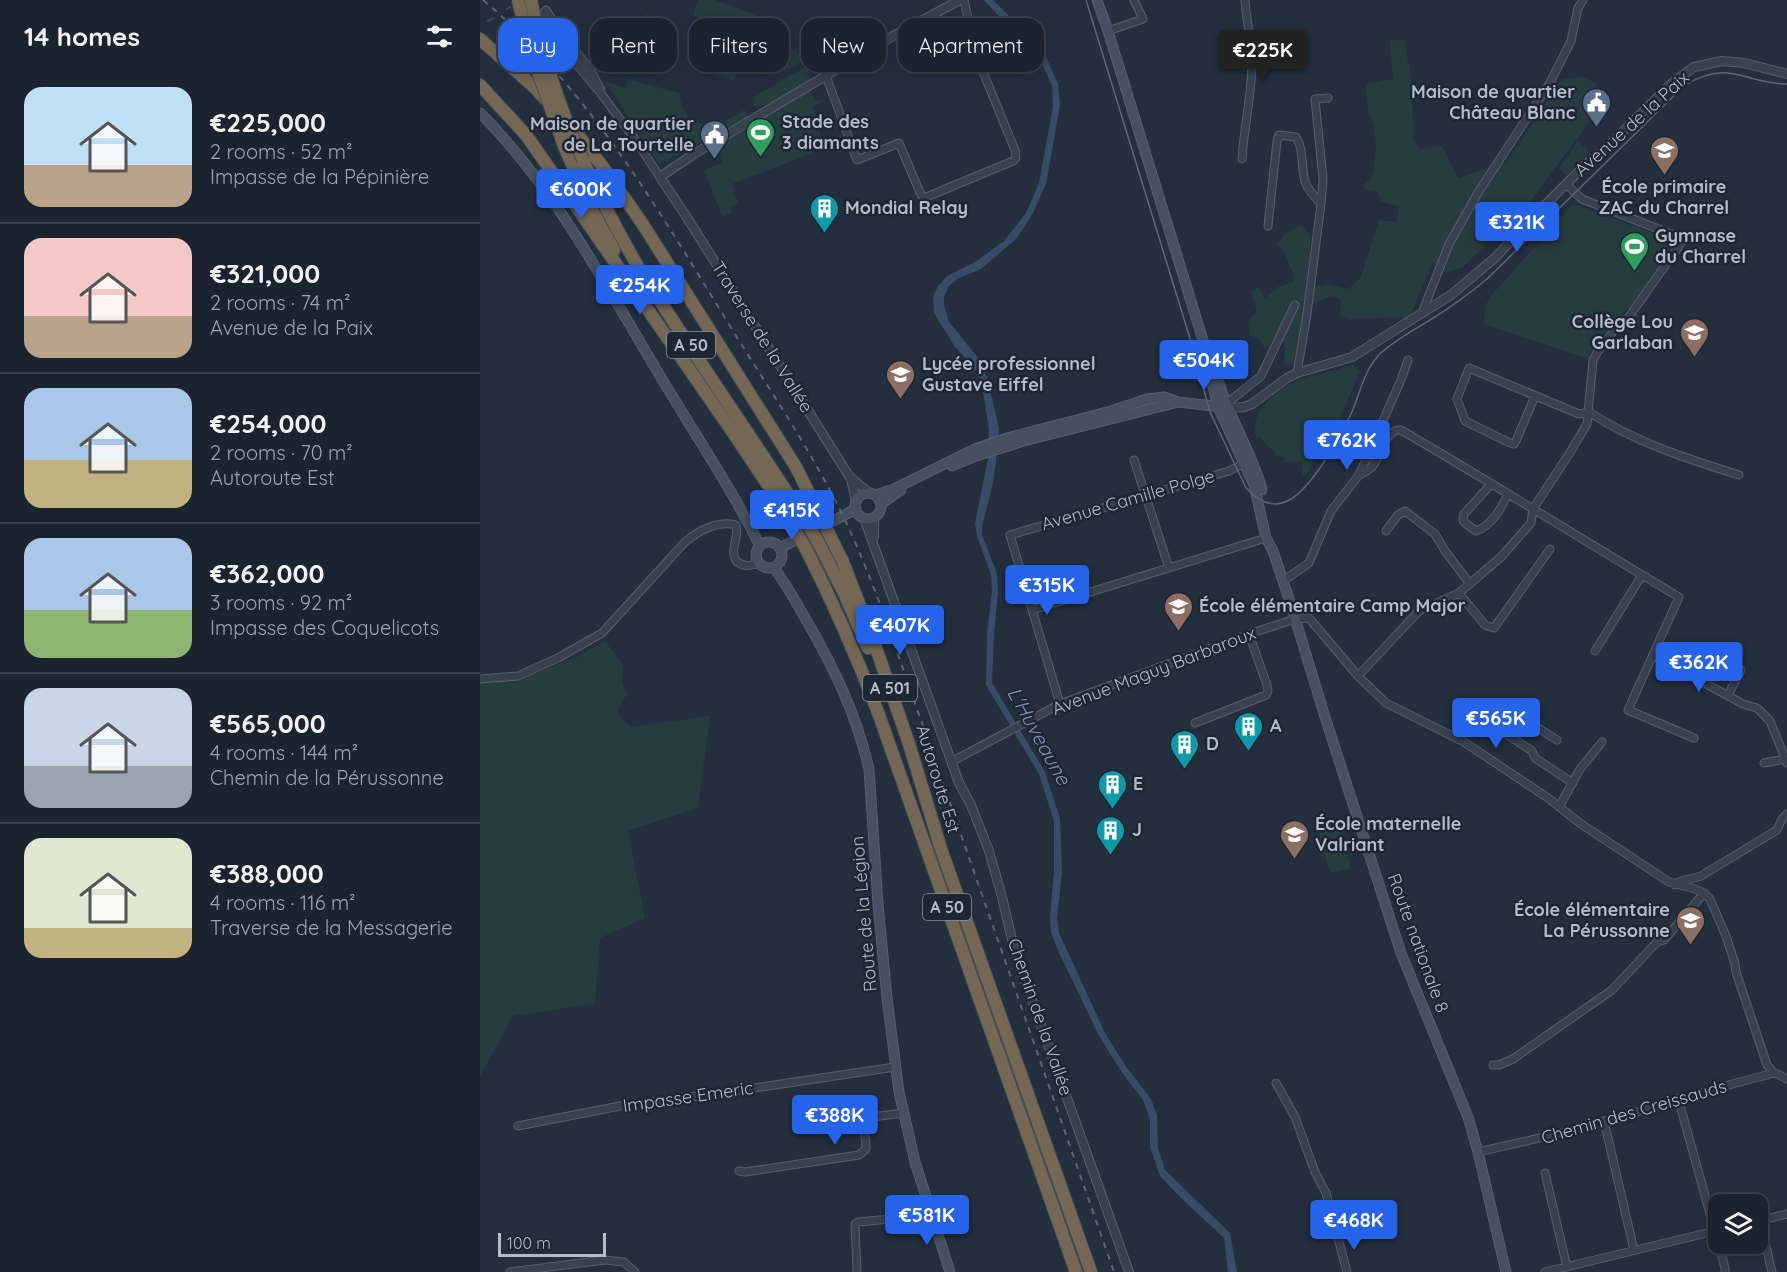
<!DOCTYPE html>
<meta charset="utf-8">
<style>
body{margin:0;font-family:Quicksand,sans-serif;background:#282f3a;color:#f1f3f6;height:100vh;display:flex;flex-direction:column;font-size:22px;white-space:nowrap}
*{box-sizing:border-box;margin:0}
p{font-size:20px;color:#a0a4aa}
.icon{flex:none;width:33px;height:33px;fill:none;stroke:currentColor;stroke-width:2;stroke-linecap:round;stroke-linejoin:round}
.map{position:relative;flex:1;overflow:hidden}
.sheet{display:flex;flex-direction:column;background:#1b232e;width:480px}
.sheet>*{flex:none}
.hud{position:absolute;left:18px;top:18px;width:570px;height:54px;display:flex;gap:12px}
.buttons{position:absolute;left:1228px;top:1194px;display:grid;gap:12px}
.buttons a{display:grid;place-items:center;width:60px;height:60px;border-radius:12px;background:#1b232e;box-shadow:0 3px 15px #0003,0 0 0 2px #39404a;font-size:30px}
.scale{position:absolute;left:18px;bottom:15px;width:108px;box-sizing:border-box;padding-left:6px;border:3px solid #b4bcc9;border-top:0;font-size:16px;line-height:21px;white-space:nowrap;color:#b4bcc9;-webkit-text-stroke:4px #1d2633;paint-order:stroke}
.price{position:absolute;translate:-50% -51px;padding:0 14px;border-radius:6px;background:#2563eb;color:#fff;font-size:20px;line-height:39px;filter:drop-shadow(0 2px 3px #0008)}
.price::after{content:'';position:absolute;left:50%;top:36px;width:18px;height:14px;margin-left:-9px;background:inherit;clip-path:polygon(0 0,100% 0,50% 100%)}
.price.active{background:#222;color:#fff}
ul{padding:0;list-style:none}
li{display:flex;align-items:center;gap:18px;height:150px;padding:0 24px}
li+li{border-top:2px solid #39404a}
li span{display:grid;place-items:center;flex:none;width:168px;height:120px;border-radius:18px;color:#555}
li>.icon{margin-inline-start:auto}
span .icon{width:72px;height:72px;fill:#fffc;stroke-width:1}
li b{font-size:26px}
h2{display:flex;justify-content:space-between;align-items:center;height:72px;padding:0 24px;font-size:26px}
.chip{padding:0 21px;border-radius:18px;background:#1b232e;box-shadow:0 3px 15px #0003,0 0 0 2px #39404a;font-size:21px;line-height:54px}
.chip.active{background:#2563eb;color:#fff}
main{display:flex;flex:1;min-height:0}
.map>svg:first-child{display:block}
.green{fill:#263c3f}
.water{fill:#394c67}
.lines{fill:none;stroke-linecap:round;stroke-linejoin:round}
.stream{stroke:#394c67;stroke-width:2}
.minor-casing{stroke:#565f6c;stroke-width:9}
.tertiary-casing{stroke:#565f6c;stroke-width:10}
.secondary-casing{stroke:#565f6c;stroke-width:11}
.motorway-casing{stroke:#434c59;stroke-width:14}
.minor{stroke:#38414e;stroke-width:7}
.tertiary{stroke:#38414e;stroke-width:8}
.secondary{stroke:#465061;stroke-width:9}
.motorway{stroke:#746855;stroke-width:12}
.tram{stroke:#5a6575;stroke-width:1.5}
.rail{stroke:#5a6575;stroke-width:2;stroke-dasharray:6 6;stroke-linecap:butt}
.motorway-bridge-casing{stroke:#434c59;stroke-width:14;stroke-linecap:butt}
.motorway-bridge{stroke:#746855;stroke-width:12}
.labels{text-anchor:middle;stroke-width:5;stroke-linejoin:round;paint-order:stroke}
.shield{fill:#1d2633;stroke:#878f9c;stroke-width:1.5}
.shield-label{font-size:16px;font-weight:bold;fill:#b4bcc9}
.poi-label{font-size:18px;font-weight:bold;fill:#b4bcc9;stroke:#1d2633;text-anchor:start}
.street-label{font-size:18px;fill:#b4bcc9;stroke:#1d2633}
.water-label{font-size:20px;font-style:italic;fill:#7c92b1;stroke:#1d2633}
</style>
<main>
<section class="sheet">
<h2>14 homes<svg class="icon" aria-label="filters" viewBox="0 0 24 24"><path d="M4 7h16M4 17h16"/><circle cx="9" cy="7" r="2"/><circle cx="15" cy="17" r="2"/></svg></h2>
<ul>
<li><span style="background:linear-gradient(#bfe0f5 65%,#b9a48a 0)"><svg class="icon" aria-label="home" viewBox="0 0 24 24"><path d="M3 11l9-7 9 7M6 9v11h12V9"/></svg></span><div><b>€225,000</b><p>2 rooms · 52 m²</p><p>Impasse de la Pépinière</p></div></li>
<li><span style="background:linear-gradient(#f6c9c9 65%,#b9a48a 0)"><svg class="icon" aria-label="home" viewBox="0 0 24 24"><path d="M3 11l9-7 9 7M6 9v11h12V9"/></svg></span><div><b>€321,000</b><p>2 rooms · 74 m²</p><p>Avenue de la Paix</p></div></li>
<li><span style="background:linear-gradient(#a9c7e8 60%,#c2b280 0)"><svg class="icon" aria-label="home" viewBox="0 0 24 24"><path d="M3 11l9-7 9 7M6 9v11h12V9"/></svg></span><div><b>€254,000</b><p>2 rooms · 70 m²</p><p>Autoroute Est</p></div></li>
<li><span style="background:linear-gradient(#a9c7e8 60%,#8fb573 0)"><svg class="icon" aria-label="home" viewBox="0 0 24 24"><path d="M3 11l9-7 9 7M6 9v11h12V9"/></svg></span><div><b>€362,000</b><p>3 rooms · 92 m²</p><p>Impasse des Coquelicots</p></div></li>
<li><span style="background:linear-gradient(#c9d6e8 65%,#9aa5b1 0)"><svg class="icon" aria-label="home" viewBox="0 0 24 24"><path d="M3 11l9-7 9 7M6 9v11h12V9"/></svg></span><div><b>€565,000</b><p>4 rooms · 144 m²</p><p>Chemin de la Pérussonne</p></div></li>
<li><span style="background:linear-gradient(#dfe7d0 75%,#c2b280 0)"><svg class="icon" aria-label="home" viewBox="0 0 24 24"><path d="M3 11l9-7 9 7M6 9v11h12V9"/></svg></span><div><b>€388,000</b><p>4 rooms · 116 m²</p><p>Traverse de la Messagerie</p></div></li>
</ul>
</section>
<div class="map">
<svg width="1307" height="1272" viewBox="0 0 1307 1272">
<rect width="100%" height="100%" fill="#242f3e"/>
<path class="green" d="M218,0H235L276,15L272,28L274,29L272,35H270L254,81L209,65L225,20L213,15Z
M165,12L171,20L186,27L189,32L175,74L162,70L172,41Z
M924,39L931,78L934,141L940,149L962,146L978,178L1027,162L1082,79L1102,77L1116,83L1121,105L1100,135L1045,208L982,268L964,272L953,262L930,317L870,319L860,315L861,300L851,296L825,308L813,365L804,364L805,343L796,340L785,349L780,340L770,335L769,319L777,312L771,291L778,287L785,298L798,287L814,282C814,269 806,261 803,249L797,245L804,234L821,225L830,235L831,288L847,284L868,289L880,279L899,220L917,222L919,206L901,202L897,191L886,190L883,185L892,177L894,168L896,143L893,123L888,112L886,84L913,79L910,41Z
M286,41L325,55L326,60C302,73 304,74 278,65Z
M327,66L330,79L326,83C310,92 293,107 273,106L275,96Z
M148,79L199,93L202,108L208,114L207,117L221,124L236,127L264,110L267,112V118L182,163H178L125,81L146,88Z
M329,91L336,101L346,100L332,106L341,130L333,153L252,184L258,203L250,207L252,212L242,216L224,170L242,163L239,154L242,151L240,146L247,142L246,138Z
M1098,141L1109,152L1086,175L1079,168Z
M1093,204L1195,241L1156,301L1129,326L1106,358L1004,324L1005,306L1010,297Z
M872,365L880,371L850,440L826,475L823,476L821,461L804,462V458L793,455L795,451L786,445L780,436L776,438C776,433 774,432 775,425C777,406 797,390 814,382Z
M125,641L144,666C140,677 142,684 147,694L138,710L139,716L151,727L230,716L218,808L148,831L165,918L120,938L115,1003L33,1016L0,1076V683L40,679L97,657Z
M860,826L871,868L850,873L839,832Z"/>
<path class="water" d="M504,0H513L541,28L567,59L578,84L580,105L566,184L551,217L536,239L501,269L479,278L469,286L464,297V305L469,322L499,359L507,377L519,428L516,462L512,488L502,526V535L517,574L518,591L514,634L512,683L565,772L580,819L582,872L577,918L579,933L625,1033L647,1068L671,1099L677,1115L678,1148L685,1170L750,1233L757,1272H748L744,1238L700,1197L680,1176L670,1147V1119L663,1100L641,1071L619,1036L576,946L571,932L570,917L574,872V821L559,774L506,685L507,634L512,591L511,575L497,536L495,523L508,459L509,429L501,380L493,366L475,347L454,313L453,297L458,286L467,276L497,261L524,241L546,213L559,183L573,106L572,86L562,63Z"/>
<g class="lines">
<path class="stream" d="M27,9L30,7
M8,21L13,18"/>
<defs>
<path id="minor" d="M58,17L122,95L154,138L180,177
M59,19L66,10L84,37L110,69L121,90
M628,31L663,19L654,0
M346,76L377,160L419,143L441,195L444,198L533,161L536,158L535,150L496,55L484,0
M762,159C764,126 772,94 772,61C772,41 766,20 765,0
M841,204L843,179L835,99L848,98
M788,226L797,141L799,135L816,137C825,151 820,169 826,184C829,191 836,198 841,204L827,314L817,373
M942,313L969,244L999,191L1068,86L1080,63L1091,41L1098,8L1103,0
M1055,396L1036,441L1034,444L1030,443L985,421L977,399L989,368L1099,414L1109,412C1154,442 1208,459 1259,475
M746,404L781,376L815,305
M654,460L689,568
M879,475C883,473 889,470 892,467C902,456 904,429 921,430C1014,484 1106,542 1199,597L1148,710L1214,738
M1011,484L984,514L983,520L985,523L996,531C1012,526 1021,508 1028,494
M906,531L918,515L925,511L955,534L965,551L990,584
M803,581L829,563L851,511L879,475L921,380L928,360
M979,593L1005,625L1014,628L1070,549
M552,610L786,538
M1115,651L1162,575
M1173,655L1263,704L1277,708L1290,721L1307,763
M878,676L939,611L979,593L1021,557L1051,523L1053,509L1091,451L1107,424L1113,360L1118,351L1139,324L1148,318L1204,239L1102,199L1086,184
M0,679L38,676L78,658L122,633L205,542C218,531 238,520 256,525C259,538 252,545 254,555C256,567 270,567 278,563
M1248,695L1261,670
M580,704L530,535L749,471L765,463
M1030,710L1077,740
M1035,713L1025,729L1026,734L1052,751L1055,758L1093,783
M715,723L786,695L788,691L787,685L769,634
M471,762L580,704L769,634L815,619L829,618L878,676L906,703L984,742L1068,798L1101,824L1189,882L1215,889L1224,893L1230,899L1246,936L1255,964L1256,972L1287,1065L1293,1072L1307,1079
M1284,763L1305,759
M1079,807L1100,769L1122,742
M1195,885L1198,882L1221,876L1297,830L1302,819L1307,814
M1013,1065H1019L1033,1059L1132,990L1177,942L1184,940L1224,893
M796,1083L815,1117L835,1172L846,1193L867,1272
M1198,1098L1245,1268V1272
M1124,1121L1154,1250
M38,1126L140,1106L234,1094L415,1067
M998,1152C1037,1143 1076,1135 1114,1124C1172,1108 1229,1089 1287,1075L1293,1072
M259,1171L265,1172L379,1155L386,1149C387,1137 379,1126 392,1117L423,1113
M1065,1173L1087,1267
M1278,1221L1307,1214
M1280,1221L1292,1272
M30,1272L125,1260L144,1262L155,1272
M377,1272L375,1224L378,1222L432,1217L449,1210
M1065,1272L1239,1230"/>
<path id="tertiary" d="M748,408L764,407L772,404L807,378L817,373L872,357L971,295L1016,257L1044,226L1106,164L1125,149L1192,83L1214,67L1242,61L1264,63L1307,74
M371,479L376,501
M389,493L369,476L206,216L180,177L214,154L413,36L480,0
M384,518L479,783L491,805L509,851L522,897L535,952L649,1272
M394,537V517"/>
<path id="secondary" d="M617,0L628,31L726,350C736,370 739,388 748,407C759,435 775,461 782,490
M0,113C72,184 124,282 176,369C210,427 250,485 280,546
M726,350L729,370L738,407L774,485L786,538L793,551L811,605L845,717L921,953L988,1117L998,1152L1026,1272
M472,466L496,456L544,441L698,402
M375 506a13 13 0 1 1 26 0a13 13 0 1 1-26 0Z
M396,495L414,489L495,449L527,438L631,411L667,399L684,397L698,402L742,407
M401,504L421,490
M276 555a13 13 0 1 1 26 0a13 13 0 1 1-26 0Z
M300,548L376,509
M294,568C307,585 317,604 328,623C356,672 376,714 389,769L398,904L407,998L419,1092L435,1162L470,1272"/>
<path id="motorway" d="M0,39L54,87L68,102
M0,85L46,135L98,209L252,431L288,485L315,531
M90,125L123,167L162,223L316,467L341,518
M84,146L113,212L134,250
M103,160C121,199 140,237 162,273C216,358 274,440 328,525
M348,532L363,562L396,648L429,744L461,849L611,1272
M336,538L363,591L388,648
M325,547C353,602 377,657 399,715L596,1272"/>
</defs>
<use href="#minor" class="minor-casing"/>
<use href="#tertiary" class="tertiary-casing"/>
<use href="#secondary" class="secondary-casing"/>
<use href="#motorway" class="motorway-casing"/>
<use href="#minor" class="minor"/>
<use href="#tertiary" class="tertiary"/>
<use href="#secondary" class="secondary"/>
<use href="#motorway" class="motorway"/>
<path class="tram" d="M606,0L708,332L730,412L766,488C799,524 824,492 844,462C854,446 863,431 871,414C880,394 883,373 898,356C910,343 932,331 947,322C968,309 988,295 1007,279L1205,85C1252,58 1263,84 1307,84"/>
<path class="rail" d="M3,0C105,86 173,201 242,313C279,374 320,433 353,496C375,538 392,582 408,626L634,1272"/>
<defs>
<path id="motorway-bridge" d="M38,0L49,46L84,146
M51,0C62,55 80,109 103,160
M341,518L348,532
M328,525L336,538
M315,531L325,547"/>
</defs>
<use href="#motorway-bridge" class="motorway-bridge-casing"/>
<use href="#motorway-bridge" class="motorway-bridge"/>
</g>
<defs>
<symbol id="civic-pin" viewBox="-11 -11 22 30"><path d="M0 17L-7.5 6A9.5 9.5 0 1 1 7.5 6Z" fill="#5c6f8a" stroke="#1d2633"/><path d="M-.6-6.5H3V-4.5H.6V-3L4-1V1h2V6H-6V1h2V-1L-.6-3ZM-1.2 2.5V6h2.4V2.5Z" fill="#fff"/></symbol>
<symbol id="stadium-pin" viewBox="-11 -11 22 30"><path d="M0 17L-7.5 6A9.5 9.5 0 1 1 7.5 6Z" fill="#2e9e5b" stroke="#1d2633"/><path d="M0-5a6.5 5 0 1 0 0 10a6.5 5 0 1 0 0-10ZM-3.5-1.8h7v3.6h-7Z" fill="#fff"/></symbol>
<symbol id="school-pin" viewBox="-11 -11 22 30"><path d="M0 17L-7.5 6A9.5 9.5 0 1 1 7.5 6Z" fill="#8d6e63" stroke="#1d2633"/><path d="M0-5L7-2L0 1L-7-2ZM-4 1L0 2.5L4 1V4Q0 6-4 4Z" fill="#fff"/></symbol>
<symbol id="building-pin" viewBox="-11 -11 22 30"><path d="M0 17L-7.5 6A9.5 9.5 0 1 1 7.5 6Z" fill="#0f9aa8" stroke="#1d2633"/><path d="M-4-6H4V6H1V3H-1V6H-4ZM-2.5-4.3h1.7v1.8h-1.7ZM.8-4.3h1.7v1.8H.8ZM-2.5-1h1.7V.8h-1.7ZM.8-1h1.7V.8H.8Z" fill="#fff"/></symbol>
</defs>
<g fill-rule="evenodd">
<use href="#civic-pin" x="1100" y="86" width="33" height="45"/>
<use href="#stadium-pin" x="264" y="116" width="33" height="45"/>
<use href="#civic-pin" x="218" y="118" width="33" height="45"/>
<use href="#school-pin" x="1168" y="134" width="33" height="45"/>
<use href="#building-pin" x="328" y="192" width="33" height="45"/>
<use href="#stadium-pin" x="1138" y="230" width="33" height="45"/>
<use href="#school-pin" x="1198" y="316" width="33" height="45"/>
<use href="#school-pin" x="404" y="358" width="33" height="45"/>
<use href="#school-pin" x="682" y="590" width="33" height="45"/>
<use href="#building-pin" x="752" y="710" width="33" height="45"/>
<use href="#building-pin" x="688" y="728" width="33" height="45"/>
<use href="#building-pin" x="616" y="768" width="33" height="45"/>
<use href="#building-pin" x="614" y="814" width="33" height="45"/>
<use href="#school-pin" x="798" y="818" width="33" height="45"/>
<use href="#school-pin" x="1194" y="904" width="33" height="45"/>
</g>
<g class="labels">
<g class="shield">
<rect x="187" y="332" width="48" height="26" rx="4.5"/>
<rect x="383" y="675" width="54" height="26" rx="4.5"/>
<rect x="443" y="894" width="48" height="26" rx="4.5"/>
</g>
<g class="shield-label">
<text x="211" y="351">A 50</text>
<text x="410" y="694">A 501</text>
<text x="467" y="913">A 50</text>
</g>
<g class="poi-label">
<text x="1095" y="98" text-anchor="end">Maison de quartier<tspan x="1095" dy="21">Château Blanc</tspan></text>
<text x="302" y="128">Stade des<tspan x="302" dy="21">3 diamants</tspan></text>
<text x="214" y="130" text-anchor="end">Maison de quartier<tspan x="214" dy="21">de La Tourtelle</tspan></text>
<text x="1184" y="193" text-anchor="middle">École primaire<tspan x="1184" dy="21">ZAC du Charrel</tspan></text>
<text x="365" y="214">Mondial Relay</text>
<text x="1175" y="242">Gymnase<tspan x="1175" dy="21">du Charrel</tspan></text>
<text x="1193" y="328" text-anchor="end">Collège Lou<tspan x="1193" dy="21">Garlaban</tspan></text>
<text x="442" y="370">Lycée professionnel<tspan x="442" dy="21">Gustave Eiffel</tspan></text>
<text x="719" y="612">École élémentaire Camp Major</text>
<text x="790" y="732">A</text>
<text x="726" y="750">D</text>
<text x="653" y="790">E</text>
<text x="835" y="830">École maternelle<tspan x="835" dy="21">Valriant</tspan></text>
<text x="652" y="836">J</text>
<text x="1190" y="916" text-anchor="end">École élémentaire<tspan x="1190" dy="21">La Pérussonne</tspan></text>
</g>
<g class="street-label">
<text transform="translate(1152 124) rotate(-42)" y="6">Avenue de la Paix</text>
<text transform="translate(282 337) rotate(58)" y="6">Traverse de la Vallée</text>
<text transform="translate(648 500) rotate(-16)" y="6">Avenue Camille Polge</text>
<text transform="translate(674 671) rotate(-21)" y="6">Avenue Maguy Barbaroux</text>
<text transform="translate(458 779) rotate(73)" y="6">Autoroute Est</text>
<text transform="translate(384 914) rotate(-95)" y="6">Route de la Légion</text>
<text transform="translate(938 943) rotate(70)" y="6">Route nationale 8</text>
<text transform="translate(560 1017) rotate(71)" y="6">Chemin de la Vallée</text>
<text transform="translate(208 1097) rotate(-8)" y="6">Impasse Emeric</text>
<text transform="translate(1154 1112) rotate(-16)" y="6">Chemin des Creissauds</text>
</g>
<g class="water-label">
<text transform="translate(559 736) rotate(61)" y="7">L'Huveaune</text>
</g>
</g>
</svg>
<div class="buttons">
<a><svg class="icon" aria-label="layers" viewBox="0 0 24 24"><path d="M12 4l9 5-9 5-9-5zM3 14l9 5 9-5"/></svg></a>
</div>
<div class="scale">100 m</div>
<b class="price active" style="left:783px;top:81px">€225K</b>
<b class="price" style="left:101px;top:220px">€600K</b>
<b class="price" style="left:1037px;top:253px">€321K</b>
<b class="price" style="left:160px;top:316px">€254K</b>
<b class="price" style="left:724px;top:391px">€504K</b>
<b class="price" style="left:867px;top:471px">€762K</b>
<b class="price" style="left:312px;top:541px">€415K</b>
<b class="price" style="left:567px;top:616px">€315K</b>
<b class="price" style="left:420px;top:656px">€407K</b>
<b class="price" style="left:1219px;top:693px">€362K</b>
<b class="price" style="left:1016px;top:749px">€565K</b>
<b class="price" style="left:355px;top:1146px">€388K</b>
<b class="price" style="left:447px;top:1246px">€581K</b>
<b class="price" style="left:874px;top:1251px">€468K</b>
<div class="hud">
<a class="chip active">Buy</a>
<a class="chip">Rent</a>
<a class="chip">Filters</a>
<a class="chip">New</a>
<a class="chip">Apartment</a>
</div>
</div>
</main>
